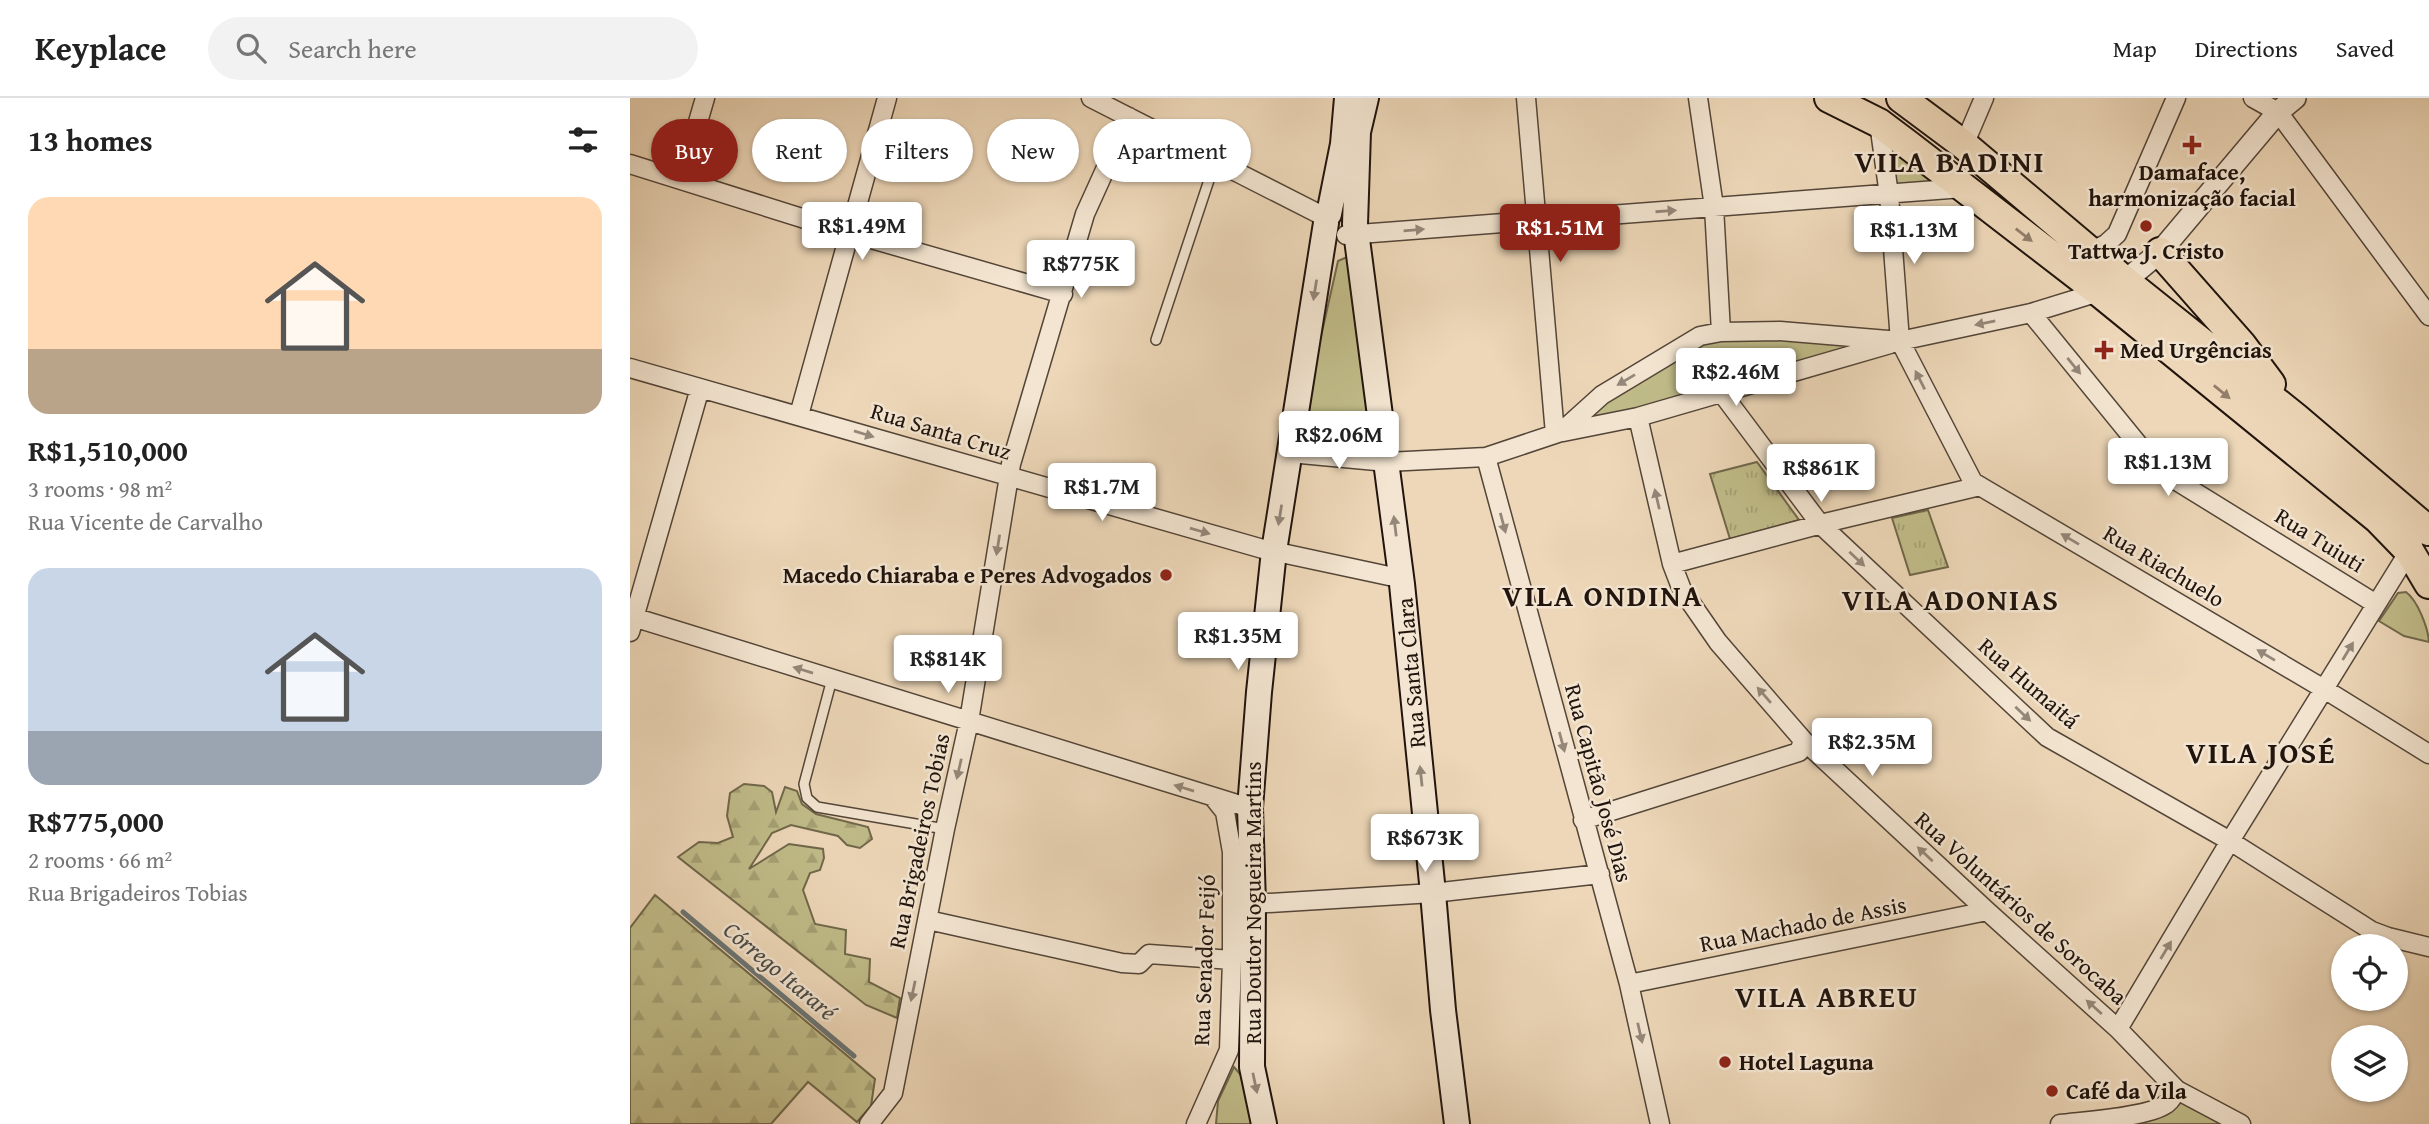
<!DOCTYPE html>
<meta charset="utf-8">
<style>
body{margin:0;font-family:"Gentium Book Plus",serif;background:#f2f2f2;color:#222;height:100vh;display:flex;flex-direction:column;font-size:26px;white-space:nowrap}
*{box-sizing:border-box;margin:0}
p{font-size:23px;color:#767676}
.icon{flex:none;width:38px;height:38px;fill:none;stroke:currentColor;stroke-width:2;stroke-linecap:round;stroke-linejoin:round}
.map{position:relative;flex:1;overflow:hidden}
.side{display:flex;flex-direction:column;background:#fff;width:630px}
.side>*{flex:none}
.banner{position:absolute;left:21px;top:21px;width:665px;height:63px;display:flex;gap:14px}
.fabs{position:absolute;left:1701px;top:836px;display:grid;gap:14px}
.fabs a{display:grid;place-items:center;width:77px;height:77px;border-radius:50%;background:#fff;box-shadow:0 2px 5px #0004;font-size:35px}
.price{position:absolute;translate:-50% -60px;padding:0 16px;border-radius:7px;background:#fff;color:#222;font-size:23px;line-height:46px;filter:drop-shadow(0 2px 4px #0008)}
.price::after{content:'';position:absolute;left:50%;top:42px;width:21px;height:16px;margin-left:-10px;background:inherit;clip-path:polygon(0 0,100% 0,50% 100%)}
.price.selected{background:#8f2418;color:#fff}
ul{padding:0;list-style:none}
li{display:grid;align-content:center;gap:14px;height:371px;padding:0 28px}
li span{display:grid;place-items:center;height:217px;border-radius:21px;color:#555}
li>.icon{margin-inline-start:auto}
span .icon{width:126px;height:126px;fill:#fffc;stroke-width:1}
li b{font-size:30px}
h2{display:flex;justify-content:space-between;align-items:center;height:84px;padding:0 28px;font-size:30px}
.chip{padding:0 24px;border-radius:32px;background:#fff;box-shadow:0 2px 5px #0004;font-size:24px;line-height:63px}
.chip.selected{background:#8f2418;color:#fff}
header{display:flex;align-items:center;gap:42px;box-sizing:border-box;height:98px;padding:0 35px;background:#fff;border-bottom:2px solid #e0e0e0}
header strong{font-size:33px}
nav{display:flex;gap:38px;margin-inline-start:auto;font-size:24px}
.search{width:490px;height:63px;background:#f2f2f2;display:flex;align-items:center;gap:18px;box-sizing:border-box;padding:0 24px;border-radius:38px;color:#767676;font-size:26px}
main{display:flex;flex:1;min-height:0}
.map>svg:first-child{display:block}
.grass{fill:url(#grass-tufts);stroke:#70684b;stroke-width:2}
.forest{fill:url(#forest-firs);stroke:#70684b;stroke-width:2}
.park{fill:#c0bc89;stroke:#70684b;stroke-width:2}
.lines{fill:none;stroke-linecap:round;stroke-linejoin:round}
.stream{stroke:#6c7675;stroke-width:5}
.service-casing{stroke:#534538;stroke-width:12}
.minor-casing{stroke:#534538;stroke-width:21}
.tertiary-casing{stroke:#534538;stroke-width:24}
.secondary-casing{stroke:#20140d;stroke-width:28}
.primary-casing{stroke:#20140d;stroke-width:32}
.service{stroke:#f3e5d1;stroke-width:9}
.minor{stroke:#f3e5d1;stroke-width:18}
.tertiary{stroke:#f3e5d1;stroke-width:21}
.secondary{stroke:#f3e5d1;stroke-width:24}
.primary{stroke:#edd7b8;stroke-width:28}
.oneway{fill:#948779}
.oneway2{fill:#917f6b}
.poi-dot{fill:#8f2418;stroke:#f3e5d1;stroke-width:2.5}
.labels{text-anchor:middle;stroke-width:5;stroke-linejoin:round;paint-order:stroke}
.poi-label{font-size:23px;font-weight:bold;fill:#20140d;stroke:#f3e5d1;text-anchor:start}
.street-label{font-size:23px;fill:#20140d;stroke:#f3e5d1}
.water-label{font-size:24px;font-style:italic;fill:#4c4d4a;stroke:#f3e5d1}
.district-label{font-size:30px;font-weight:bold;letter-spacing:2px;fill:#20140d;stroke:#f3e5d1}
</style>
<header>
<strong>Keyplace</strong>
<div class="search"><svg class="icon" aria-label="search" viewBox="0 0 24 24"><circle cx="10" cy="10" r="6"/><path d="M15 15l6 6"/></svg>Search here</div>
<nav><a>Map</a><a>Directions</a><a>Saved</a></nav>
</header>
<main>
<section class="side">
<h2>13 homes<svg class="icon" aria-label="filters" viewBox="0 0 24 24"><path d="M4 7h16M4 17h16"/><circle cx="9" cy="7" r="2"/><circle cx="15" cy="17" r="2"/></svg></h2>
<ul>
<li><span style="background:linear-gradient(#ffd9b3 70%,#b9a48a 0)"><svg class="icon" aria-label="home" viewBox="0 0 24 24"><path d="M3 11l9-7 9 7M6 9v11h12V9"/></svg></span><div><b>R$1,510,000</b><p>3 rooms · 98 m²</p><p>Rua Vicente de Carvalho</p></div></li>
<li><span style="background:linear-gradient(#c9d6e8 75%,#9aa5b1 0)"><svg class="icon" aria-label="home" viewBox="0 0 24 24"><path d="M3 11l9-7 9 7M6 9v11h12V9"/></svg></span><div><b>R$775,000</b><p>2 rooms · 66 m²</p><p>Rua Brigadeiros Tobias</p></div></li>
</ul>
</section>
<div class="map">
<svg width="1799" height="1026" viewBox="0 0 1799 1026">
<defs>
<pattern id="grass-tufts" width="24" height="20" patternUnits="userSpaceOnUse" patternTransform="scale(1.75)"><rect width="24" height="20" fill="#c0bc89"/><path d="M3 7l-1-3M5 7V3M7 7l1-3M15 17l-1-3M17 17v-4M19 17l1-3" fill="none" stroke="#a5a175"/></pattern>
<pattern id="forest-firs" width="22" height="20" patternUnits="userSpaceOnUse" patternTransform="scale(1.75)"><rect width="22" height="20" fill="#c0bc89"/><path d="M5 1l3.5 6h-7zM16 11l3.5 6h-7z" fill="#a5a175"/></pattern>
</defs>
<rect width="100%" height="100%" fill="#edd7b8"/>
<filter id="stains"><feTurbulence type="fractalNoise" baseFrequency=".00286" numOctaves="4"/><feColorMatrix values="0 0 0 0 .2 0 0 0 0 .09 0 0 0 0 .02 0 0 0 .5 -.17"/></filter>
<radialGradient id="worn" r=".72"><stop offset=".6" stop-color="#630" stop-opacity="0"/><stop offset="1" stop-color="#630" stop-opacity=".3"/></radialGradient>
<path class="grass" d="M1127,364L1169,422L1100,441L1080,376Z
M1298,412L1318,469L1280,477L1262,420Z"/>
<path class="forest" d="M114,686L134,688L142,694L146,714L155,689L167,693L172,706L186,716L238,729L242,741L230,750L217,747L208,738L161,727L142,735L119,771L159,746L193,751L194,760L190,772L180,775L173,792L185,826L216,832L215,856L240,861L239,884L270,900L267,920L236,907L48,759L69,744L88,745L103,739L97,718L100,695Z
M25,797L245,981L241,1008L227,1024L178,984L141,1026H0V830Z"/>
<path class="park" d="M1257,37L1308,81L1298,87L1262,90Z
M717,159L747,351L667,345L708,163Z
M1154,237L1229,247L1089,290L961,323L960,314L1071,241Z
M1776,494C1788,503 1798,530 1799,544L1774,538L1749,523L1768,495Z
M604,969L616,983L626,1026H586L588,1003Z
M1551,1002L1598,1026H1470L1538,1015Z"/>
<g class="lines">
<path class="stream" d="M53,814L224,958"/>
<defs>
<path id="service" d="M526,242L585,64
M202,581L174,686L177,700L187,709L315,731"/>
<path id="minor" d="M461,0L697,120
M896,0L925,336
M1068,0L1084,109L1091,234
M1623,0L1648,14L1799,218
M1249,25L1259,97L1270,243L1343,384L1699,594L1799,656
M1334,47L1354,0
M0,66L210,132L433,196
M51,82L75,0
M716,137L1333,90
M1462,153L1476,146L1487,136L1546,0
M1401,215L1529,372L1746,506
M0,270L633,451L759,478H768L771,475
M1091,294L1190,426L1417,639L1600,743L1742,833L1758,839L1799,849
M169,317L257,0
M1008,319L1042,466L1052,492L1088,544L1173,642L1357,813L1488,931L1547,992L1611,1026
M933,334L1008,319L1260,246
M660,355L757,364L856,359L931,334L972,297L1070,238L1091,234L1150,233L1270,243L1401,215L1469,194
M856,359L999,886L1030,1026
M1042,466L1199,424L1350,388
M0,518L620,710
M0,534L70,290
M953,722L1169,654L1173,642
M623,806L803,795L970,776
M298,822L492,865L509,866L519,856L602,862
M999,886L1357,813
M1488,931L1600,743L1783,447
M239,1026L263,995L315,731L339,623L381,366L455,116L499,19
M566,1026L599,952L602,862V754L595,714L583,699
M1430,1026C1454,1023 1514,1019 1533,1008C1540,1005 1543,998 1547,992"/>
<path id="tertiary" d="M1483,188L1495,183L1530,154L1648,14L1665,0"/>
<path id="secondary" d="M736,0L728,34L725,126L772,486L803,795L813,912L827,1026
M699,116L713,46L717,0
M634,1026L622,969L623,806L620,710L629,594L644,453L696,125"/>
<path id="primary" d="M1199,0L1249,25L1277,46L1469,194L1748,421L1780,454L1799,486
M1271,0L1334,47L1495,183L1665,319L1799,433
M1530,154L1612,247L1641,286"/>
</defs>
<use href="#service" class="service-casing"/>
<use href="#minor" class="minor-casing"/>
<use href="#tertiary" class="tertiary-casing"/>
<use href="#secondary" class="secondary-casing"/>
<use href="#primary" class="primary-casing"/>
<use href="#service" class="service"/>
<use href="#minor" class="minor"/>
<use href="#tertiary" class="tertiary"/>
<use href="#secondary" class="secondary"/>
<use href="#primary" class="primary"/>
</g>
<defs><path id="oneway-solid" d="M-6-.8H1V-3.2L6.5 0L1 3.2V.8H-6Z" transform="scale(1.75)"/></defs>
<g class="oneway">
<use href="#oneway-solid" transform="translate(1036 113) rotate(-4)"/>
<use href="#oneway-solid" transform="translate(784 132) rotate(-5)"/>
<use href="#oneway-solid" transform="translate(685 192) rotate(99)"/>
<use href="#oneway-solid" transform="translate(1355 225) rotate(168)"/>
<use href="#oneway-solid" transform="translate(1444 268) rotate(51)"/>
<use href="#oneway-solid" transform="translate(996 282) rotate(149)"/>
<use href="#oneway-solid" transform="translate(1290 282) rotate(-117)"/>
<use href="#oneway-solid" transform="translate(234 336) rotate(17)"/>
<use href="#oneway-solid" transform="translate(1027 401) rotate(-103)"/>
<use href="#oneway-solid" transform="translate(650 417) rotate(99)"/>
<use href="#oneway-solid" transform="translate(873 425) rotate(75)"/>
<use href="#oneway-solid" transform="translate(765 428) rotate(-97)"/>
<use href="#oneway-solid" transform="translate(570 433) rotate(16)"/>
<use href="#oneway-solid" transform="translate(1440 441) rotate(-149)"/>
<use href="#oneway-solid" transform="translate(368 447) rotate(99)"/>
<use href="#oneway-solid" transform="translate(1227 461) rotate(43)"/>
<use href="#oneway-solid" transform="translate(1718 553) rotate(-59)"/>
<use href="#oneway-solid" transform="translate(1636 557) rotate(-149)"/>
<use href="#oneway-solid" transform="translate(173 572) rotate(-163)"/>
<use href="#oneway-solid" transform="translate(1134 597) rotate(-131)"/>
<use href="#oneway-solid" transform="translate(1393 616) rotate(43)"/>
<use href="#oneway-solid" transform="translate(932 644) rotate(75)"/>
<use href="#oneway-solid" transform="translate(329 671) rotate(103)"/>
<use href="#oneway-solid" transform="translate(791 678) rotate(-96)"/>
<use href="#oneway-solid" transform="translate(554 690) rotate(-163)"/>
<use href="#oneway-solid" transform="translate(1295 756) rotate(-137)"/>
<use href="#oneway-solid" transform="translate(1536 852) rotate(-59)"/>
<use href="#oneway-solid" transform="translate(283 893) rotate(102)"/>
<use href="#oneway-solid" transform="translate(1464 909) rotate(-138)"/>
<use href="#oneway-solid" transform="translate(1010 935) rotate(77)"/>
<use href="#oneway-solid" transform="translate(625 985) rotate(78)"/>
</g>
<g class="oneway2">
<use href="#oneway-solid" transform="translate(1394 137) rotate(38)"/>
<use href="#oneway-solid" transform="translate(1592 294) rotate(39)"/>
</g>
<g class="poi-dot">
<path d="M1558.5 36.5h7v7h7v7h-7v7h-7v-7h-7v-7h7z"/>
<circle cx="1516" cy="128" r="7"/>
<path d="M1470.5 241.5h7v7h7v7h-7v7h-7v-7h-7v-7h7z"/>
<circle cx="536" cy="477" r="7"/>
<circle cx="1095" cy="964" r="7"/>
<circle cx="1422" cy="993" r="7"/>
</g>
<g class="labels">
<g class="poi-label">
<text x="1562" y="82" text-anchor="middle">Damaface,<tspan x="1562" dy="26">harmonização facial</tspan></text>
<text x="1516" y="161" text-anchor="middle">Tattwa J. Cristo</text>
<text x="1490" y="260">Med Urgências</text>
<text x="522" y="485" text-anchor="end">Macedo Chiaraba e Peres Advogados</text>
<text x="1109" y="972">Hotel Laguna</text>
<text x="1436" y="1001">Café da Vila</text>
</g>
<g class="street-label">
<text transform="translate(311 333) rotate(17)" y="8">Rua Santa Cruz</text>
<text transform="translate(1690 442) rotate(32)" y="8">Rua Tuiuti</text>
<text transform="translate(1534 468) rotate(31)" y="8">Rua Riachuelo</text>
<text transform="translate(781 575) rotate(-95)" y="8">Rua Santa Clara</text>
<text transform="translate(1399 585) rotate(41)" y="8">Rua Humaitá</text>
<text transform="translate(969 685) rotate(75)" y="8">Rua Capitão José Dias</text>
<text transform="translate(289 743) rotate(-78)" y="8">Rua Brigadeiros Tobias</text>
<text transform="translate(623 805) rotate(-90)" y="8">Rua Doutor Nogueira Martins</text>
<text transform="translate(1391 810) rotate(42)" y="8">Rua Voluntários de Sorocaba</text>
<text transform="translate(1173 826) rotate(-11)" y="8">Rua Machado de Assis</text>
<text transform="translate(574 862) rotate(-88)" y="8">Rua Senador Feijó</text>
</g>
<g class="water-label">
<text transform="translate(150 873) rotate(40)" y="8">Córrego Itararé</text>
</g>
<g class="district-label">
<text x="1320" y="74">VILA BADINI</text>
<text x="973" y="508">VILA ONDINA</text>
<text x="1321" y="512">VILA ADONIAS</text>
<text x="1631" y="665">VILA JOSÉ</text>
<text x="1197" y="909">VILA ABREU</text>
</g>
</g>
<rect width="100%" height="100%" filter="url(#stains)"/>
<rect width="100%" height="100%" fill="url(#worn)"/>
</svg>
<div class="fabs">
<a><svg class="icon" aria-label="locate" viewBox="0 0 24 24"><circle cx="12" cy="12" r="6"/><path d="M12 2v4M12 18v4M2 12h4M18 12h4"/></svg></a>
<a><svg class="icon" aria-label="layers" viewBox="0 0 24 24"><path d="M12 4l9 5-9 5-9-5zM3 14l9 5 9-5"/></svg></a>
</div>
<b class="price" style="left:232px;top:164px">R$1.49M</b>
<b class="price selected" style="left:930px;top:166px">R$1.51M</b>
<b class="price" style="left:1284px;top:168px">R$1.13M</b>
<b class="price" style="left:451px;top:202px">R$775K</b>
<b class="price" style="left:1106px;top:310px">R$2.46M</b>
<b class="price" style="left:709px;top:373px">R$2.06M</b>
<b class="price" style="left:1538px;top:400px">R$1.13M</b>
<b class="price" style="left:1191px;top:406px">R$861K</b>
<b class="price" style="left:472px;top:425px">R$1.7M</b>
<b class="price" style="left:608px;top:574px">R$1.35M</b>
<b class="price" style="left:318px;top:597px">R$814K</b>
<b class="price" style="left:1242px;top:680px">R$2.35M</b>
<b class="price" style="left:795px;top:776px">R$673K</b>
<div class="banner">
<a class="chip selected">Buy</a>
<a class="chip">Rent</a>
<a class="chip">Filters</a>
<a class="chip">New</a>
<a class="chip">Apartment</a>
</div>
</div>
</main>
